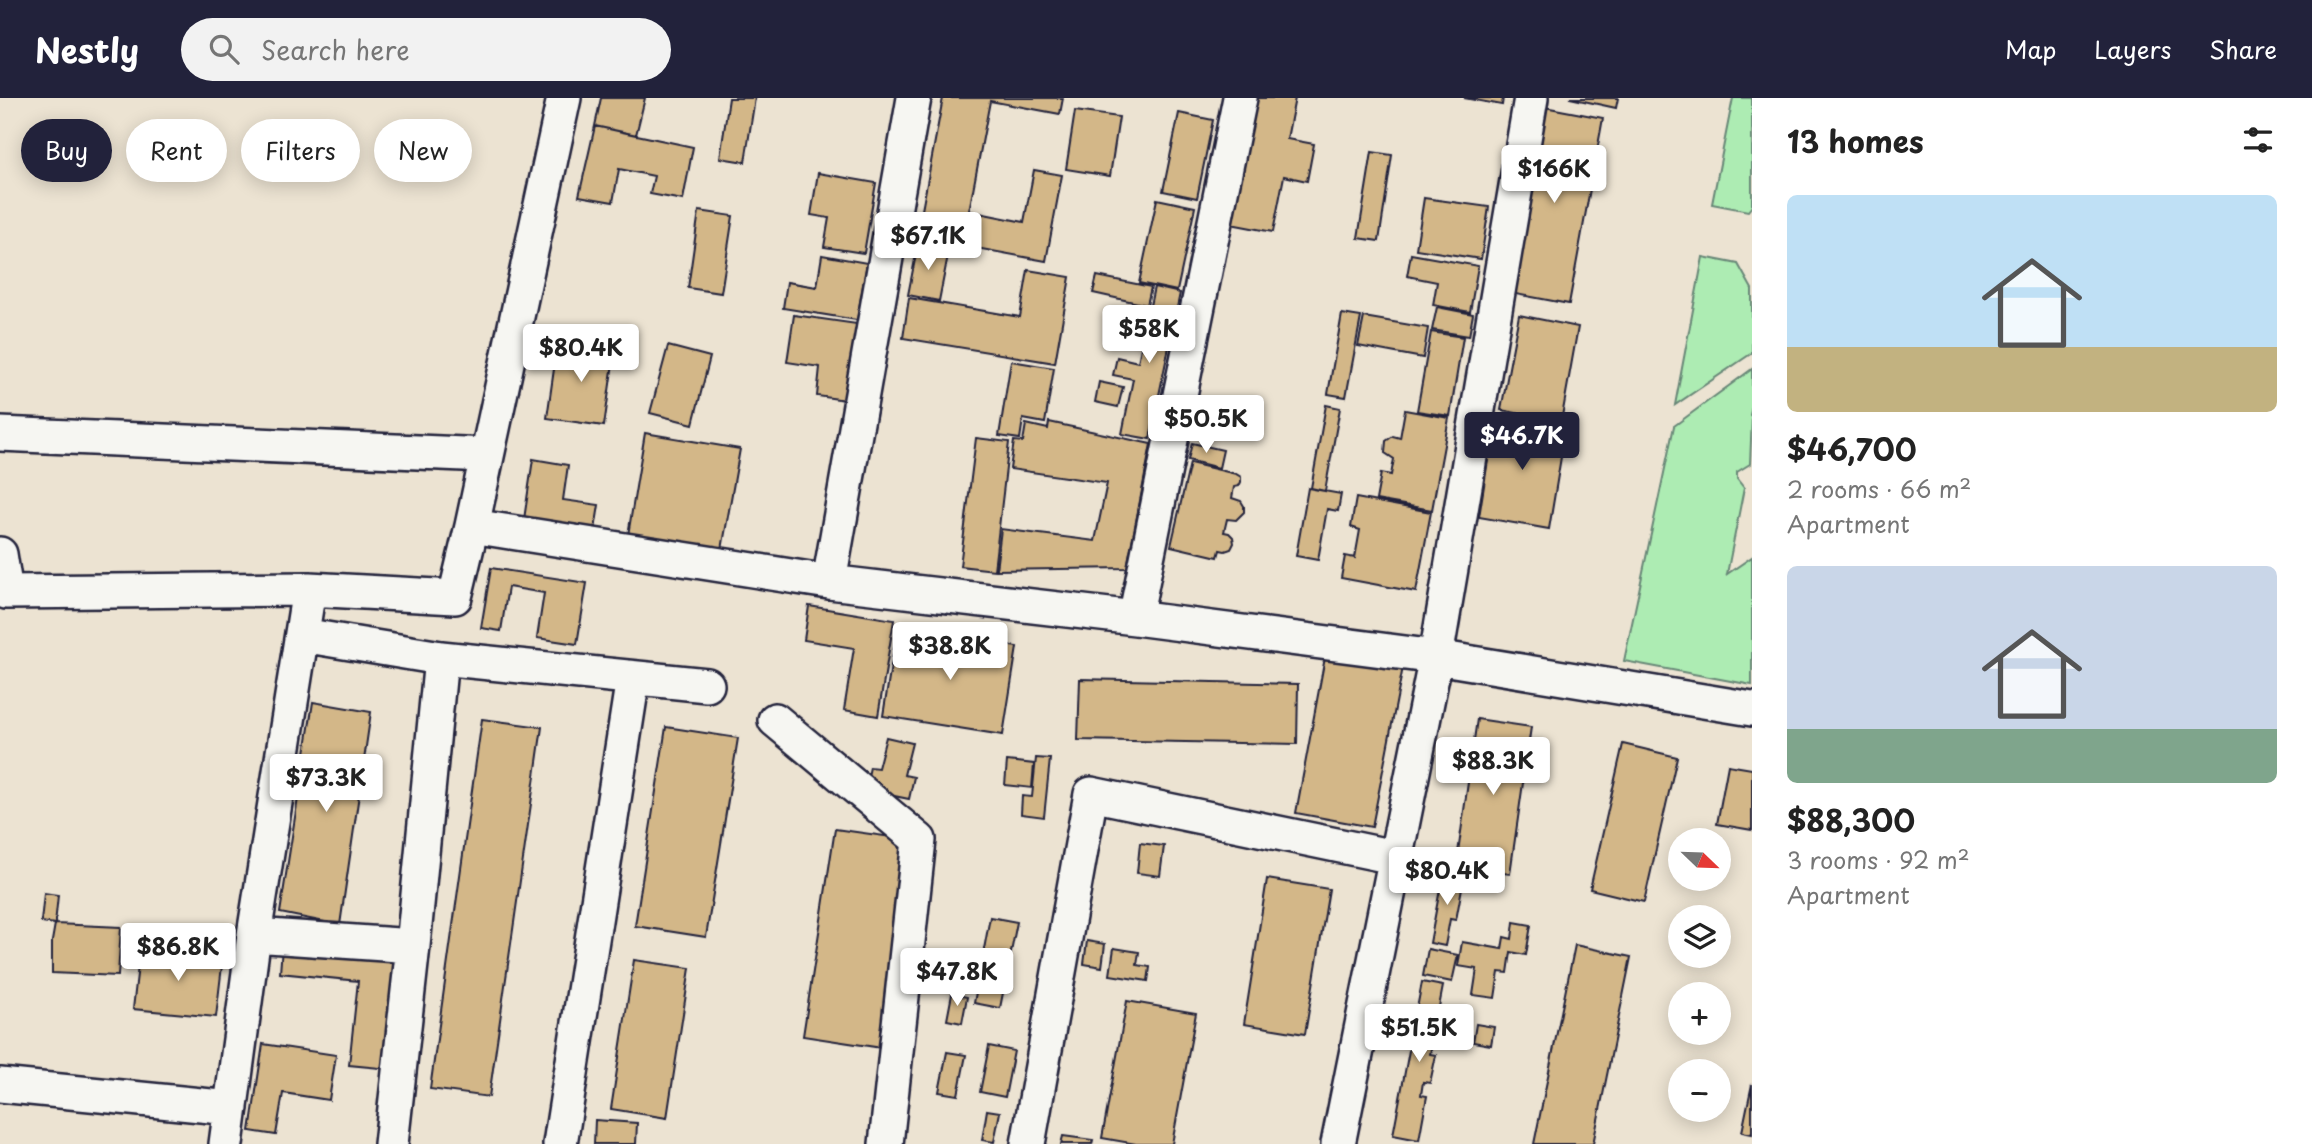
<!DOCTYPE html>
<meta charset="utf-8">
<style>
body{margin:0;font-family:"Playpen Sans",sans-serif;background:#f2f2f2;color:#222;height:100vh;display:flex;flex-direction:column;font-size:26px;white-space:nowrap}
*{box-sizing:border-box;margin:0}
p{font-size:23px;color:#767676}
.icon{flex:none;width:38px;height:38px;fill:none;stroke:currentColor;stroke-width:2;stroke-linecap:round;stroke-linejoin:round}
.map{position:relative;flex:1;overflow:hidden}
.side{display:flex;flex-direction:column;background:#fff;width:560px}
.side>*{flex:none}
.guide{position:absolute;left:21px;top:21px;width:665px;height:63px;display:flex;gap:14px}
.needle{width:46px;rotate:113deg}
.fabs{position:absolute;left:1668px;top:730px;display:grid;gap:14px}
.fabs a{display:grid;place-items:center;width:63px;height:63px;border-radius:50%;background:#fff;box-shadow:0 4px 18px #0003;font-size:35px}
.price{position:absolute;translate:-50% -60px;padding:0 16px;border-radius:7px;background:#fff;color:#222;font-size:23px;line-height:46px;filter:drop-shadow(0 2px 4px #0008)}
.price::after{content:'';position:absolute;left:50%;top:42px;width:21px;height:16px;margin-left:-10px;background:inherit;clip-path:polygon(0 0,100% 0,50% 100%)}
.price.current{background:#22223b;color:#fff}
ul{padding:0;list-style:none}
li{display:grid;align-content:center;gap:14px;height:371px;padding:0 35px}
li span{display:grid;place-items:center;height:217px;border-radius:10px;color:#555}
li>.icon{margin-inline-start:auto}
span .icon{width:126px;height:126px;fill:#fffc;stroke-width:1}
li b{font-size:30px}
h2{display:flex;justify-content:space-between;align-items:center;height:84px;padding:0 35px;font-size:30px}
.tag{padding:0 24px;border-radius:32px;background:#fff;box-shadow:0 4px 18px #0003;font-size:24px;line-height:63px}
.tag.current{background:#22223b;color:#fff}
header{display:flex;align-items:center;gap:42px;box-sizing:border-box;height:98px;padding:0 35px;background:#22223b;color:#fff}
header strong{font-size:33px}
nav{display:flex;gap:38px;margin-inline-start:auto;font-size:24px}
.search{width:490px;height:63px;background:#f2f2f2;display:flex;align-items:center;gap:18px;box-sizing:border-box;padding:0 24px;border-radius:38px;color:#767676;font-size:26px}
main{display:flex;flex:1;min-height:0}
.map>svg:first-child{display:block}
.green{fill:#adecb3;stroke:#688777;stroke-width:2}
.building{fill:#d3b788;stroke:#22223b;stroke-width:2}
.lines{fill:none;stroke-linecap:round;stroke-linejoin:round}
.street-casing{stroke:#22223b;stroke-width:38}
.street{stroke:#f6f6f2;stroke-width:33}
</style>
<header>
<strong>Nestly</strong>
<div class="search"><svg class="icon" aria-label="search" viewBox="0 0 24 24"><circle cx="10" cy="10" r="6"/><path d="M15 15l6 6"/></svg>Search here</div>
<nav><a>Map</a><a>Layers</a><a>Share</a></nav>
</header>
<main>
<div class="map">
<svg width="1752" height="1046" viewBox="0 0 1752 1046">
<rect width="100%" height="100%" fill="#ece3d2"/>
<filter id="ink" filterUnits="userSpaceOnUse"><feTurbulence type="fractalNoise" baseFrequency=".0143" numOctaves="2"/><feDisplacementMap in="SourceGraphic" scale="14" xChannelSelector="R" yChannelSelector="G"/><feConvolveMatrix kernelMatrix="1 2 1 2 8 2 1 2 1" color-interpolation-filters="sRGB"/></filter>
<g filter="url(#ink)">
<path class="green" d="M1733,0H1752V108L1748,113L1712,106Z
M1703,159L1738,166L1752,191V255L1675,307Z
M1752,271V309L1750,317L1752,319L1750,366L1737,374V381L1744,390L1727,476L1752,459V587L1624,563L1674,328Z"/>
<path class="building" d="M601,0H645L636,37L595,28Z
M729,0H755L745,64L720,60Z
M943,0H1063L1060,16L990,3L969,113L1024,124L1034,72L1062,77L1046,163L917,139Z
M1245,0H1295L1287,41L1314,46L1307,83L1284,78L1273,134L1220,124Z
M1464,0H1503L1502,7Z
M1570,0H1618L1616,10Z
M1539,8L1603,20L1569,206L1505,194Z
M1075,13L1119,19L1110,78L1066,71Z
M1179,15L1213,22L1197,100L1163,93Z
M595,28L693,49L683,102L650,96L654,78L619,71L613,104L579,98Z
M1372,54L1392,57L1379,143L1358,140Z
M818,75L876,85L864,155L824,149L829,120L811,117Z
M1424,100L1489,109L1481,161L1416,151Z
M1157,101L1195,109L1177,193L1139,185Z
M699,113L733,118L721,195L688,190Z
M918,146L949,152L939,203L908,197Z
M1411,156L1478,168L1470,214L1433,207L1437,184L1407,178Z
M822,157L867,165L857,222L783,210L787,184L817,189Z
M1028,172L1070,179L1055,265L903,240L909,200L1020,219Z
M1097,178L1151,189L1147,207L1093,195Z
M1154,189L1180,195L1150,341L1122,336L1133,281L1113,277L1117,259L1138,264Z
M1437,209L1473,216L1469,238L1432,232Z
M1342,216L1361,219L1346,299L1328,296Z
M794,217L857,226L846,302L817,298L820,269L787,264Z
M1519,217L1578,229L1561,324L1501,312Z
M1364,219L1428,230L1423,260L1358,248Z
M1431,234L1463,239L1450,318L1417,313Z
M558,243L615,251L604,328L547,320Z
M668,248L710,259L693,326L650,315Z
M1011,263L1054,270L1045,325L1023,321L1020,341L999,338Z
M1099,284L1123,289L1118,309L1095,304Z
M1326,307L1340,310L1325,393L1311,390Z
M1405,312L1449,320L1432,412L1376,402L1381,375L1391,377L1394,361L1385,355L1386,343L1393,338L1400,340Z
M1495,318L1566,329L1549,431L1479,419Z
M1049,324L1151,346L1127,470L996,472L1001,431L1095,443L1107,385L1010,371L1014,343L1023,344L1026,326L1048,331Z
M645,335L740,351L721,457L627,443Z
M976,340L1009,344L994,472L960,468Z
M1192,345L1223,352L1219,370L1188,362Z
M533,361L568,367L563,402L599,407L594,438L523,428Z
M1190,365L1236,376L1241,379V384L1239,388L1234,389L1232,400L1241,403L1244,408V414L1236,422L1227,421L1224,434L1229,435L1233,439L1234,445L1231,451L1225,453L1220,452L1218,459L1171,448Z
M1308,390L1341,396L1338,413L1327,411L1318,462L1296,458Z
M1356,400L1431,414L1416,494L1341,480L1345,458L1355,460L1360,432L1351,429Z
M491,470L587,485L577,546L537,540L544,495L508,489L501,533L481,530Z
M809,508L894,522L878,618L844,612L854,550L804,542Z
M897,530L1017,549L1003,637L883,618Z
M1326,554L1403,569L1372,729L1296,715Z
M1080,581L1298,586L1297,646L1078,642Z
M313,604L371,614L340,827L280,815Z
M482,621L542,629L489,999L430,991Z
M1477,621L1531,629L1510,776L1456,769Z
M666,629L738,640L706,839L635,828Z
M886,639L912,645L904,677L914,679L909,701L865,692L870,669L878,670Z
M1623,646L1677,659L1644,804L1590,791Z
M1036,660L1050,661L1044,719L1021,716L1022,698L1032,699Z
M1007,663L1034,666L1032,690L1005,687Z
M1728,667L1752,671V732L1717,726Z
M835,731L913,742L882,950L803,938Z
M1140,745L1164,748L1160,778L1137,775Z
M1443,775L1464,779L1456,822L1450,821L1445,848L1430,845Z
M1267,781L1329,791L1305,936L1244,926Z
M44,795L58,797L55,826L41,824Z
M990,819L1017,824L1000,910L974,905Z
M1514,824L1531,827L1526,857L1511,854L1508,875L1499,874L1495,900L1473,897L1477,871L1458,868L1462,844L1502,851L1504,839L1512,841Z
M55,826L121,829L118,878L52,875V843Z
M1087,843L1105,846L1102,869L1084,866Z
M1575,847L1631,859L1593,1046H1534Z
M282,849L401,861L390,971L349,967L358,883L280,875Z
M140,850L223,859L216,919L133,911Z
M1114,850L1139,854L1137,867L1150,869L1148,883L1110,877Z
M1428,851L1458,857L1452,884L1423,878Z
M634,862L690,870L667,1020L611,1011Z
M1422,884L1443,888L1430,956L1436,957L1430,985L1423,984L1421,997L1427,998L1419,1042L1393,1037Z
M952,896L967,899L962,925L947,922Z
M1127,903L1196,915L1172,1046H1136L1102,1040Z
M1476,926L1494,929L1491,947L1473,944Z
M263,946L336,957L329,1002L283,995L276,1037L250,1033Z
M989,948L1014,953L1005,999L980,994Z
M947,954L966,957L958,997L939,994Z
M1752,986V1036L1742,1034Z
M987,1012L1000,1014L994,1044L982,1042Z
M595,1022L637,1025L636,1046H594Z
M1063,1038L1093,1042L1092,1046H1061Z"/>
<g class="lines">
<defs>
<path id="street" d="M0,336L487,357
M472,428L564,0
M0,456L6,494L309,491
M829,484L914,0
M1135,520L1240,0
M302,537L441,560L707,587
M775,622L919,742L886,1046
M254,837L413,848L391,1046
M413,848L441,560
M0,987L231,1010
M226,1046L254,837L309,491L455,499L472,428L829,484L1135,520L1436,559L1752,611
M560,1046L633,580
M1028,1046L1091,696L1394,759
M1338,1046L1436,559L1531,0"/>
</defs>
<use href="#street" class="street-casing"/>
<use href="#street" class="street"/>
</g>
</g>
</svg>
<div class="fabs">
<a><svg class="needle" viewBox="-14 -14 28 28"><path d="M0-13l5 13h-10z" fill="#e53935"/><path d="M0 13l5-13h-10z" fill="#767676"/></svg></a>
<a><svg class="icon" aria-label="layers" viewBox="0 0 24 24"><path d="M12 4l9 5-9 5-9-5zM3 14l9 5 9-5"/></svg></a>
<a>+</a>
<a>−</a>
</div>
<b class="price" style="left:1554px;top:107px">$166K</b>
<b class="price" style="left:928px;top:174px">$67.1K</b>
<b class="price" style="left:1149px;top:267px">$58K</b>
<b class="price" style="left:581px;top:286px">$80.4K</b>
<b class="price" style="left:1206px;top:357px">$50.5K</b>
<b class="price current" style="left:1522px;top:374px">$46.7K</b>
<b class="price" style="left:950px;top:584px">$38.8K</b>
<b class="price" style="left:1493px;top:699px">$88.3K</b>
<b class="price" style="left:326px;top:716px">$73.3K</b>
<b class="price" style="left:1447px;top:809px">$80.4K</b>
<b class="price" style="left:178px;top:885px">$86.8K</b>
<b class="price" style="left:957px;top:910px">$47.8K</b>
<b class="price" style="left:1419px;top:966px">$51.5K</b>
<div class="guide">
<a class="tag current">Buy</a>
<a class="tag">Rent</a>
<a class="tag">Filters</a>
<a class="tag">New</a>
</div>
</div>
<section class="side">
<h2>13 homes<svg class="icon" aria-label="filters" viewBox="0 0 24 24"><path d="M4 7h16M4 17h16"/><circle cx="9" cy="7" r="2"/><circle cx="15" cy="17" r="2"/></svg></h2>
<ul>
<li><span style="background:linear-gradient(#bfe0f5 70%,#c2b280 0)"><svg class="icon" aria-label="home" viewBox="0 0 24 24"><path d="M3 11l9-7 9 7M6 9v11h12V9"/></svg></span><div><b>$46,700</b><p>2 rooms · 66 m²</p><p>Apartment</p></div></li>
<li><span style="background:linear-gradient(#c9d6e8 75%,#7fa58c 0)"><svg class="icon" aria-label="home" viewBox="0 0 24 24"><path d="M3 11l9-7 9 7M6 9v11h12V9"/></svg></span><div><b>$88,300</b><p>3 rooms · 92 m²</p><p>Apartment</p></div></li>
</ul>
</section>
</main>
